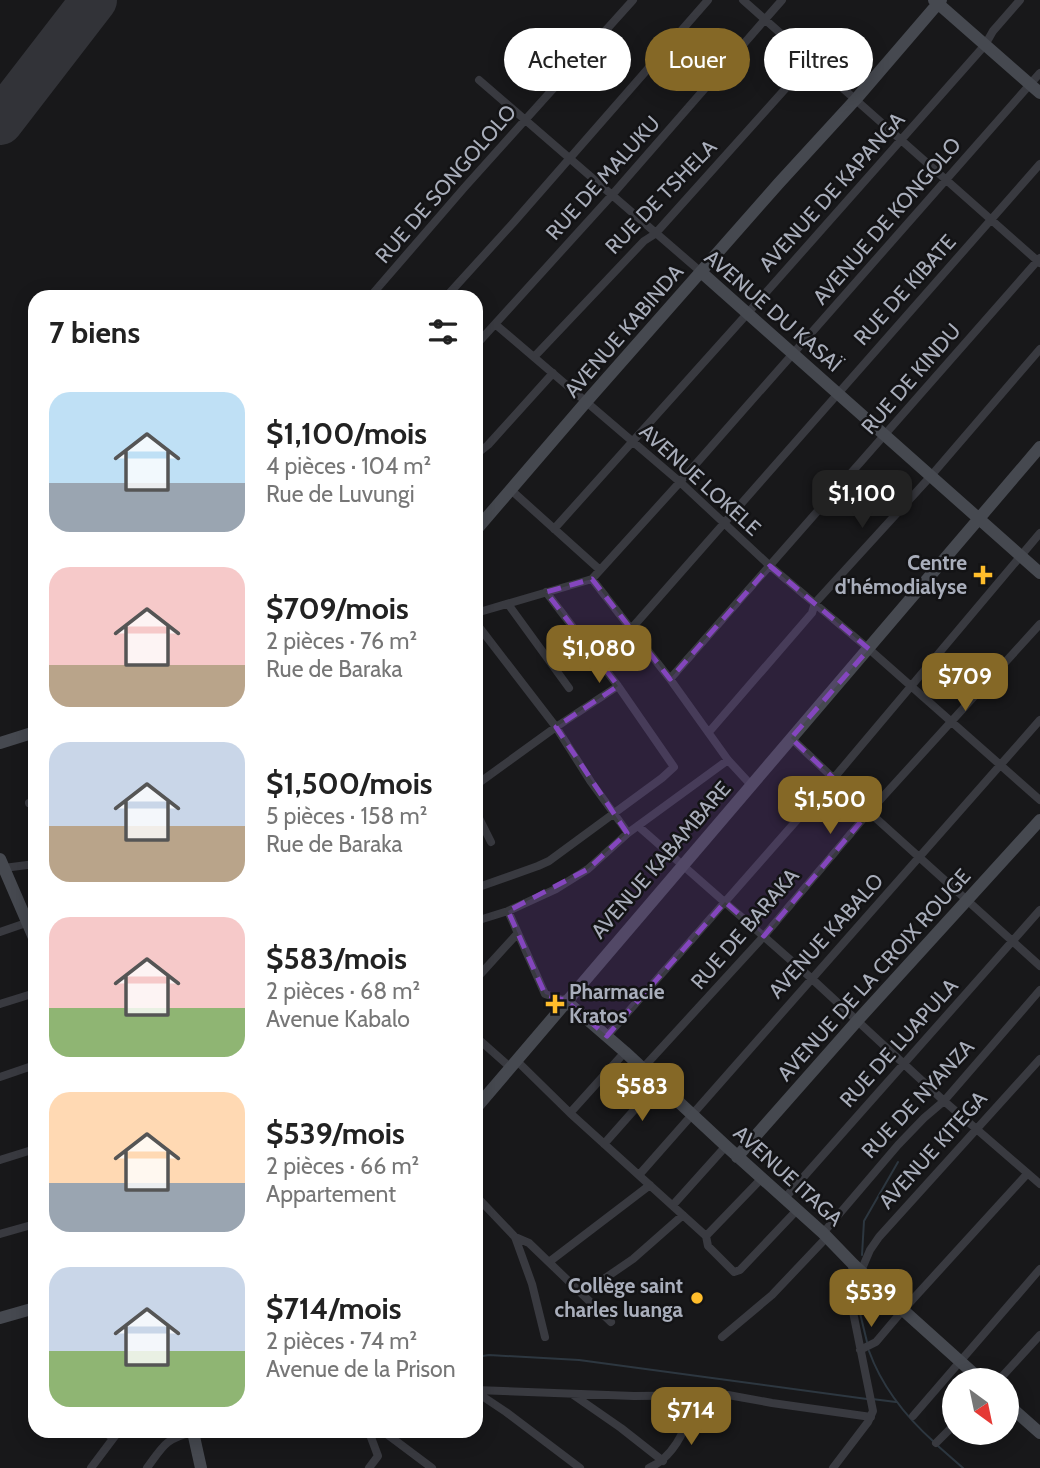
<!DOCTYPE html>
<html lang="fr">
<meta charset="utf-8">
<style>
body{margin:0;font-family:Cabin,sans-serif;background:#f6f6f6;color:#222;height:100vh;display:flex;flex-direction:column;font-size:26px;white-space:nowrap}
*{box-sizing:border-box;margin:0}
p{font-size:23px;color:#767676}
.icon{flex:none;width:38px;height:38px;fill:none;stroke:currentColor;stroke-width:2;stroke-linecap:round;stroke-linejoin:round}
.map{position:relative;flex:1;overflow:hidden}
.sheet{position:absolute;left:28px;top:290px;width:455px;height:1148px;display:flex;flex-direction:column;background:#fff;border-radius:21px;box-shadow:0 4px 18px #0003}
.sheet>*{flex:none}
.guide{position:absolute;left:504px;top:28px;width:430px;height:63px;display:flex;gap:14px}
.needle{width:46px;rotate:147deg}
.tools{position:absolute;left:942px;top:1368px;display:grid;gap:14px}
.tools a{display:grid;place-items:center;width:77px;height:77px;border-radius:50%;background:#fff;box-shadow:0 4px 18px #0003;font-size:35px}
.price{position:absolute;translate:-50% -60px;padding:0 16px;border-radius:14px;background:#856826;color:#fff;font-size:23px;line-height:46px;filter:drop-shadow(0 2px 4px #0008)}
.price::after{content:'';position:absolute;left:50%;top:42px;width:21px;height:16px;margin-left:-10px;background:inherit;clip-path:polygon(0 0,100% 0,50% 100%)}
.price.current{background:#222;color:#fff}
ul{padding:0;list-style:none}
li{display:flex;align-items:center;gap:21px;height:175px;padding:0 21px}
li span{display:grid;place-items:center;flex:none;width:196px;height:140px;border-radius:21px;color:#555}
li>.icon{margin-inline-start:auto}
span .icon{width:84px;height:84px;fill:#fffc;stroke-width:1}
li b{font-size:30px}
h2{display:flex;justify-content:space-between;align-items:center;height:84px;padding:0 21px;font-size:30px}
.tag{padding:0 24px;border-radius:32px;background:#fff;box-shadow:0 4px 18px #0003;font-size:24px;line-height:63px}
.tag.current{background:#856826;color:#fff}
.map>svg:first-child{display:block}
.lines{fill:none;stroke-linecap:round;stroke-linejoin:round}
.stream{stroke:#2d3740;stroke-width:2}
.runway{stroke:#323338;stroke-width:46}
.street{stroke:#393a40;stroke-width:8}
.secondary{stroke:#464950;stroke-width:12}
.marked{fill:#8446be;fill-opacity:0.2;stroke:#8446be;stroke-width:5;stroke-dasharray:14 9;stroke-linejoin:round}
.poi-dot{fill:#ffbd2b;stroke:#131315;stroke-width:2.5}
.labels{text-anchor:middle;stroke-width:5;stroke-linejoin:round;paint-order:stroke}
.street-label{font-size:21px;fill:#a9aebb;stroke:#131315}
.poi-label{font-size:21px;font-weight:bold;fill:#a9aebb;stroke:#131315;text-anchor:end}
</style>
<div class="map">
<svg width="1040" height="1468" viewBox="0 0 1040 1468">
<rect width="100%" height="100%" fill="#18181a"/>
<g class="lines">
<path class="stream" d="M862,1255L864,1221L898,1162
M859,1288L860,1313L867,1342
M869,1351C882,1387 905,1416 934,1442
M476,1357L489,1355L579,1360L867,1399
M872,1399L896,1402
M938,1446L963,1468"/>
<path class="runway" d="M0,122L94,0"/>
<path class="street" d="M743,0L1040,263
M479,80L701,272
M369,298L464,188L633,0
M445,298L514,222L708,0
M495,324L680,482L770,566L869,649L1040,800
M476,345L612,195L782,0
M534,357L644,241L655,234L812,59
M476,441L479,447L476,461
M478,453L488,445L553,373
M511,490L600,570
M554,529L747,314L985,45L993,31L1020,0
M592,579L670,679L728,760L751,785
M508,604L569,688
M476,613L592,579L680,482L1040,73
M476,623L556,727L591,782L628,833
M631,629L1040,164
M670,679L1040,258
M709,732L812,613L815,603L930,477L1040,349
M791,738L869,812L1040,966
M476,785L556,727L618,686
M29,803L35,802
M476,812L491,842
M638,826L811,978L944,1101L1040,1184
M4,868L35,864
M476,888L538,866L549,861L662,778L674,767L618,686L546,592
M508,911L545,994L566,1001
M476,921L508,911L556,889L588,869L628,833L728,760
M0,932L26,923
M476,979L517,934
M0,1004L35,993
M607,1036L833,779L1040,533
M476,1037L511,1068
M517,1061L570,1113L706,1236L708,1246L734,1272L740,1270L797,1210
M643,1068L764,936L869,812L1040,624
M0,1077L35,1065
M570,1113L625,1052
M604,1144L658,1083
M0,1160L35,1149
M639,1175L1040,720
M476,1196L515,1237L532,1284L545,1337
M784,1199L1040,910
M673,1205L726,1146
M823,1233L898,1145L924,1118L944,1101L1040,990
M0,1234L35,1224
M706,1236L761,1179
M515,1237L529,1243L611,1322
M549,1262L650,1185
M861,1271L870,1250L879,1237L1040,1059
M582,1294L633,1259L683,1215
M722,1337L772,1295L827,1237
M860,1350L876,1342L903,1310L1027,1174
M998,1381L1040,1335
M476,1390L634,1396L728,1395L772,1403L871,1417
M476,1392L506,1412L580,1468
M572,1394L621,1428L663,1461
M913,1416L1040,1269
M105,1432L113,1438
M369,1432L378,1456L369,1468
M384,1432L432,1468
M936,1443L954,1425
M91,1468L118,1432
M147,1468C164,1445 164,1440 192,1432
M649,1468C678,1455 687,1422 699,1395
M833,1468L868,1422L873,1411L850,1297V1281L853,1264"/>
<path class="secondary" d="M934,0L1040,93
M701,272L1040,573
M476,530L586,402L779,183L856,99L941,0
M0,743L35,732
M0,859L35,940
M566,1001L625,1052L726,1146L823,1233L853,1264L903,1310L982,1381
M476,1108L1040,447
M737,1157L857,1021L1040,820
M0,1318L35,1308
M1006,1403L1040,1433
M193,1432L201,1468"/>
</g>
<path class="marked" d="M770,566L869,649L791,738L869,812L764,936L725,902L607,1036L566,1001L545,994L508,911L588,869L627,833L556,727L618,686L546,592L592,579L670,679Z"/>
<g class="poi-dot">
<path d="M979.5 564.5h7v7h7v7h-7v7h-7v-7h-7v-7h7z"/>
<path d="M551.5 993.5h7v7h7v7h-7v7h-7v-7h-7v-7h7z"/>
<circle cx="697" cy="1298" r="7"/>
</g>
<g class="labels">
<g class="street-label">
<text transform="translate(603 178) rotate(-48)" y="7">RUE DE MALUKU</text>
<text transform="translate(446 184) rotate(-49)" y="7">RUE DE SONGOLOLO</text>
<text transform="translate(832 192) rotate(-48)" y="7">AVENUE DE KAPANGA</text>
<text transform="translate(661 197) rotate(-46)" y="7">RUE DE TSHELA</text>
<text transform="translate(887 221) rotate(-49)" y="7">AVENUE DE KONGOLO</text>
<text transform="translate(905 290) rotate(-48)" y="7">RUE DE KIBATE</text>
<text transform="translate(773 311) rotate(41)" y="7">AVENUE DU KASAÏ</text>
<text transform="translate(624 331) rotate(-49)" y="7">AVENUE KABINDA</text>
<text transform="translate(911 379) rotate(-49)" y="7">RUE DE KINDU</text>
<text transform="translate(700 480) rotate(42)" y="7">AVENUE LOKELE</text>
<text transform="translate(661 860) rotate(-49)" y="7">AVENUE KABAMBARE</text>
<text transform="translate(745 929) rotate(-49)" y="7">RUE DE BARAKA</text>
<text transform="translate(826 936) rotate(-48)" y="7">AVENUE KABALO</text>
<text transform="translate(874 975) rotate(-48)" y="7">AVENUE DE LA CROIX ROUGE</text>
<text transform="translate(899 1043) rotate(-48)" y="7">RUE DE LUAPULA</text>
<text transform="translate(918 1099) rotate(-47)" y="7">RUE DE NYANZA</text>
<text transform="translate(933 1150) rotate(-48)" y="7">AVENUE KITEGA</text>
<text transform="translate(788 1176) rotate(42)" y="7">AVENUE ITAGA</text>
</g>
<g class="poi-label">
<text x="967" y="570">Centre<tspan x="967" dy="24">d'hémodialyse</tspan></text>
<text x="569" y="999" text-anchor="start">Pharmacie<tspan x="569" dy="24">Kratos</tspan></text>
<text x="683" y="1293">Collège saint<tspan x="683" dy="24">charles luanga</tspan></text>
</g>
</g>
</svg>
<div class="tools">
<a><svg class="needle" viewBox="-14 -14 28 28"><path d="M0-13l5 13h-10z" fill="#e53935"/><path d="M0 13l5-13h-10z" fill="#767676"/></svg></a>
</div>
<b class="price current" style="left:862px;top:530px">$1,100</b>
<b class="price" style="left:599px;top:685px">$1,080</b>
<b class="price" style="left:965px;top:713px">$709</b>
<b class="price" style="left:830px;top:836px">$1,500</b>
<b class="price" style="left:642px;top:1123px">$583</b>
<b class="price" style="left:871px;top:1329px">$539</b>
<b class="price" style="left:691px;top:1447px">$714</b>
<div class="guide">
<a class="tag">Acheter</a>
<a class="tag current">Louer</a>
<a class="tag">Filtres</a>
</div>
<section class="sheet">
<h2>7 biens<svg class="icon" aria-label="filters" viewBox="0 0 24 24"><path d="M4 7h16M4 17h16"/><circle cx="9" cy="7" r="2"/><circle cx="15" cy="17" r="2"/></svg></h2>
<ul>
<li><span style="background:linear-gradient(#bfe0f5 65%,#9aa5b1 0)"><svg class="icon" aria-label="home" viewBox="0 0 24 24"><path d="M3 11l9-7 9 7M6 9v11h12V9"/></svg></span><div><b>$1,100/mois</b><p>4 pièces · 104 m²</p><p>Rue de Luvungi</p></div></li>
<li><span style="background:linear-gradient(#f6c9c9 70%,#b9a48a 0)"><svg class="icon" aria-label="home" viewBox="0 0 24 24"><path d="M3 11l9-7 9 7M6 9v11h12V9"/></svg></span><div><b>$709/mois</b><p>2 pièces · 76 m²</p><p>Rue de Baraka</p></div></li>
<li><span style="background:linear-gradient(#c9d6e8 60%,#b9a48a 0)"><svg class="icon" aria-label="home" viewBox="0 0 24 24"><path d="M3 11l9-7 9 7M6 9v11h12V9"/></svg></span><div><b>$1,500/mois</b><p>5 pièces · 158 m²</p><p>Rue de Baraka</p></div></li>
<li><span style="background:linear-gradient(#f6c9c9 65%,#8fb573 0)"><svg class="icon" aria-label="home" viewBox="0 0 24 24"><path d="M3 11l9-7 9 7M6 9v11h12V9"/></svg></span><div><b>$583/mois</b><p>2 pièces · 68 m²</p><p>Avenue Kabalo</p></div></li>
<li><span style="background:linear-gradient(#ffd9b3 65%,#9aa5b1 0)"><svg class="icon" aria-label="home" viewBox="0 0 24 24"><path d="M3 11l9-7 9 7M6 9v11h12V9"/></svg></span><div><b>$539/mois</b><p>2 pièces · 66 m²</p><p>Appartement</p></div></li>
<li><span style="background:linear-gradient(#c9d6e8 60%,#8fb573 0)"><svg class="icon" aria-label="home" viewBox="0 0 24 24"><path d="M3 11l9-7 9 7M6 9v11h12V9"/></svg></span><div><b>$714/mois</b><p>2 pièces · 74 m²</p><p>Avenue de la Prison</p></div></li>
</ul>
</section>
</div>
